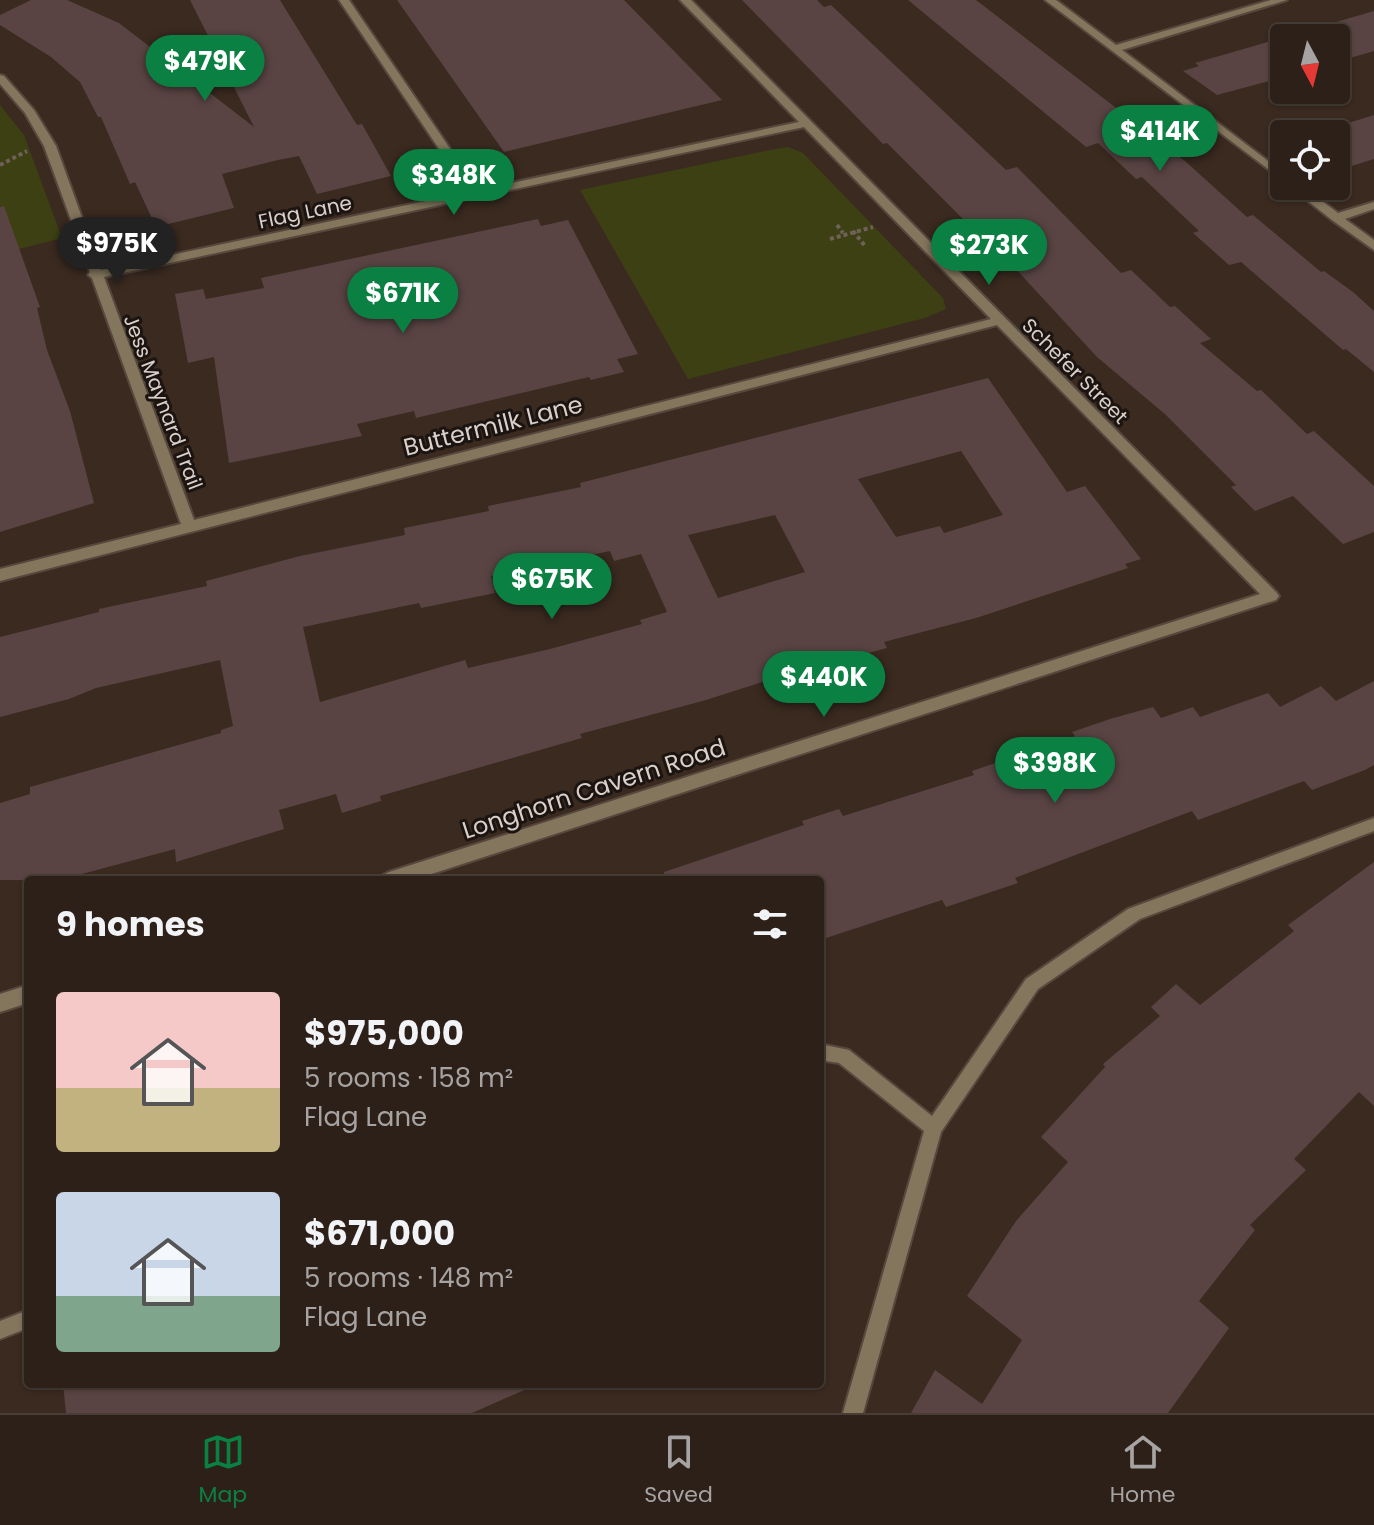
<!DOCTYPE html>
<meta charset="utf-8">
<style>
body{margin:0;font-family:Poppins,sans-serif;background:#382d25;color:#f1f3f6;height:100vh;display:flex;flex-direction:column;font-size:30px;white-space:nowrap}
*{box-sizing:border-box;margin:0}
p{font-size:26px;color:#a6a3a2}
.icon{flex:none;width:44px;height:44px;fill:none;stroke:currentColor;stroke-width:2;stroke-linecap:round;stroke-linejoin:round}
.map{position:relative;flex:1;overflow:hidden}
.side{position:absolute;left:24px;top:876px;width:800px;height:512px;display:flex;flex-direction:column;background:#2c2018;border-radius:8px;box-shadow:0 2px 6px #0004,0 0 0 2px #483e37}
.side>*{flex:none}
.needle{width:52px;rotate:173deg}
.buttons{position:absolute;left:1270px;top:24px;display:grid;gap:16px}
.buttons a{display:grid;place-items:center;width:80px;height:80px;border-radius:8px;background:#2c2018;box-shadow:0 2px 6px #0004,0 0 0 2px #483e37;font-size:40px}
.price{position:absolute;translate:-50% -68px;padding:0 18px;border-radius:28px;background:#0b8043;color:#fff;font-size:26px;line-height:52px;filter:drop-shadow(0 2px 4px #0008)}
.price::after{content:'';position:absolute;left:50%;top:48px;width:24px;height:18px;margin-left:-12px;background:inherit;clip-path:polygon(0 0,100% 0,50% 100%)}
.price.on{background:#222;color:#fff}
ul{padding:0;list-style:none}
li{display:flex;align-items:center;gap:24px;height:200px;padding:0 32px}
li span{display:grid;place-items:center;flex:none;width:224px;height:160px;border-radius:8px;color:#555}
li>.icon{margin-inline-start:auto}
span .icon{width:96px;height:96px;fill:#fffc;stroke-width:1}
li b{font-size:34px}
h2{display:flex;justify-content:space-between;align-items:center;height:96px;padding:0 32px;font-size:34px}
.menu{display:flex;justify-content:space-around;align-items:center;height:112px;border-top:2px solid #483e37;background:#2c2018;font-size:22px;color:#a6a3a2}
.menu a{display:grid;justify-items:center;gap:4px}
.menu .on{color:#0b8043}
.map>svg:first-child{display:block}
.green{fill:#3c4013}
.building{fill:#594443;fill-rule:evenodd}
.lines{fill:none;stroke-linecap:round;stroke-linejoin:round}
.lane-casing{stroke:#57483e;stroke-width:4}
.street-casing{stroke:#57483e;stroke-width:4}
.path{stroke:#6f6158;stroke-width:4;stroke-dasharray:4 3;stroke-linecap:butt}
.lane{fill:#83765d;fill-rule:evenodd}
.street{fill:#83765d;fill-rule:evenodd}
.labels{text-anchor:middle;stroke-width:6;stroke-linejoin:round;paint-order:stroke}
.far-street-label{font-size:20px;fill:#dacfc9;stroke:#1b1410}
.street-label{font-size:24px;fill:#dacfc9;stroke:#1b1410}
</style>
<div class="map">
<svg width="1374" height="1413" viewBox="0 0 1374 1413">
<rect width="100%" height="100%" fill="#3a2a20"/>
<path class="green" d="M0,105L24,135L62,238L0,254Z
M775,149L788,147L803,153L943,298L946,309L925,318L688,379L580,190Z"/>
<path class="building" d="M31,0H67L119,23L254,127L190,0H280L357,125L362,124L391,176L317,194L299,156L278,160L222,174L234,208L156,227L135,182L130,184L101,117H98L80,82L51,57L0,25V15Z
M397,0H624L722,100L504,152Z
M742,0H817L824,7L831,5L1006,170L1017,167L1121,273L1131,270L1170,307L1175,306L1211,339L1200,343L1257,391L1261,390L1307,434L1314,431L1374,486V532L1343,544L1293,496L1255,511L1231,487L1236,485L1166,415L1097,357L989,240L985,241L887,143L883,144Z
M908,0H976L1185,161L1247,217L1253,215L1321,272L1324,271L1353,292L1374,311V372L1346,349L1343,350L1241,262L1229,265L1193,233L1199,231L1142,177L1136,179L1098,143L1086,147Z
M1374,11V51L1336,62V38H1284V77L1217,95L1183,71L1199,66L1195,63Z
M1374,115V159L1336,171V127Z
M4,206L40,307L37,308L47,350L70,411L94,503L0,532V207Z
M538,219L541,226L568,220L638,354L617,359L624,372L591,380L589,377L416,418L414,411L357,424L362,436L229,463L214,357L188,363L175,294L203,289L206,299L264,288L261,278Z
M988,378L1067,492L1085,486L1141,559L1125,564L1128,568L976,618L884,642L887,648L850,658L848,655L706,700L580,734L582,738L380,796L381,801L342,813L336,794L279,810L284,829L176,862L175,849L82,874L83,880H0V803L30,794V787L221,733V730L233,726L220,660L96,688L69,699L0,717V637L99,612V609L207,586L206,581L300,556L405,535L404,528L489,511L488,506L581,487L580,483ZM961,451L1003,515L944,533L940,526L896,537L858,479ZM775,515L805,572L718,598L688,535ZM610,551L614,561L641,554L667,612L640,620L642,624L550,649L468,668L465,660L320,702L303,627L419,603L421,608L495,593L491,576Z
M1374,681V765L1365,770L1312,790L1304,781L1198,820L1192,811L1015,878L1018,883L946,907L942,900L820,940V880H665L664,872L804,825L802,821L839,809L843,816L974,775L972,771L1075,736L1072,732L1110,719L1153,707L1161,718L1193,707L1200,717L1268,693L1280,707L1321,686L1336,701Z
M1374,862V1106L1359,1092L1294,1159L1306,1170L1250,1225L1255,1230L1199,1301L1229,1328L1168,1413H911L935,1370L982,1404L1022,1340L967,1296L1016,1221L1068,1162L1041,1137L1105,1067L1103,1064L1160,1016L1151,1007L1176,984L1200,1005L1294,931L1288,925Z
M63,1384H538L472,1413H66Z"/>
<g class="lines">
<defs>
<path id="lane" d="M1374,818V831L1140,919L1038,989L941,1132L863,1413H843L924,1131L839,1063L820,1060V1044L849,1050L932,1116L1026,979L1128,909Z
M28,1310V1328L0,1339V1321Z"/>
<path id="street" d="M339,0H349L478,190L799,122L680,0H691L1276,592L1279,596L1276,600L413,880H380L383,875L389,872L1260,594L997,325L0,581V569L181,524L92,278L88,275L90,272L44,146L25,113L0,84V75L4,76L34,110L56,146L101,270L468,192ZM804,127L991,319L194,520L104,277Z
M1045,0H1056L1116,45L1271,0H1287L1122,50L1284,173V181Z
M1289,186H1302L1338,213L1374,202V209L1345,219L1374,240V250L1332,220Z
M28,985V1003L0,1012V994Z"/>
</defs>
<use href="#lane" class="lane-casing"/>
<use href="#street" class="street-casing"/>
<path class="path" d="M0,165L27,151
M837,225L843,233
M853,231L865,246
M830,239L873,227"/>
<use href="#lane" class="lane"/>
<use href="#street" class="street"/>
</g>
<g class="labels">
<g class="far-street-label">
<text transform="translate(305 212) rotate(-12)" y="7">Flag Lane</text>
<text transform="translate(1075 371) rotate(45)" y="7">Schefer Street</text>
<text transform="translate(163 402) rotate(69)" y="7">Jess Maynard Trail</text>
</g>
<g class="street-label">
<text transform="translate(493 426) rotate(-14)" y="8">Buttermilk Lane</text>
<text transform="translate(594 789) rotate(-18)" y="8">Longhorn Cavern Road</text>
</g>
</g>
</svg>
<div class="buttons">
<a><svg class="needle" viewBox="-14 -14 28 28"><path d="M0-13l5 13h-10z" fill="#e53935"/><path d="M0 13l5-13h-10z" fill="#a6a3a2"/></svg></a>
<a><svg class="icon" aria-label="locate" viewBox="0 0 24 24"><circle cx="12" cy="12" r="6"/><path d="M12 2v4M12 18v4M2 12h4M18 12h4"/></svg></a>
</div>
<b class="price" style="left:205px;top:103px">$479K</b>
<b class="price" style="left:1160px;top:173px">$414K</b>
<b class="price" style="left:454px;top:217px">$348K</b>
<b class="price on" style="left:117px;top:285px">$975K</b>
<b class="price" style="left:989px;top:287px">$273K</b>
<b class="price" style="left:403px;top:335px">$671K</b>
<b class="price" style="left:552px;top:621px">$675K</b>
<b class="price" style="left:824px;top:719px">$440K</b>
<b class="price" style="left:1055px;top:805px">$398K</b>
<section class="side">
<h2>9 homes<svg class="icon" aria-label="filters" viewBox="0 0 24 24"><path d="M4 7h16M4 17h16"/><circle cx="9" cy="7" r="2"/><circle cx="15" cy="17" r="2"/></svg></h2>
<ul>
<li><span style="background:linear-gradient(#f6c9c9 60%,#c2b280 0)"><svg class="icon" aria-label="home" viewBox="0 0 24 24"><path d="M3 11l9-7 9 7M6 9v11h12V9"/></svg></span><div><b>$975,000</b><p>5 rooms · 158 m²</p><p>Flag Lane</p></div></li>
<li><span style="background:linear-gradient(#c9d6e8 65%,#7fa58c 0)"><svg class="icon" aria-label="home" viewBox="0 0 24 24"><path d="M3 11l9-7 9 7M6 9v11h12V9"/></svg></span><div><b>$671,000</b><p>5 rooms · 148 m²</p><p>Flag Lane</p></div></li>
</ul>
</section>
</div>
<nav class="menu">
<a class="on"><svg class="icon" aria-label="map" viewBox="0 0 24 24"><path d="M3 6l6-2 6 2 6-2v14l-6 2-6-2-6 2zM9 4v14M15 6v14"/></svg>Map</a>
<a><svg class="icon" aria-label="saved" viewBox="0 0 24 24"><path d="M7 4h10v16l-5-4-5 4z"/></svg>Saved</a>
<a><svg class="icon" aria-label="home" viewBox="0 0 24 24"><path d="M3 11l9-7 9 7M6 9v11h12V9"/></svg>Home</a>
</nav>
